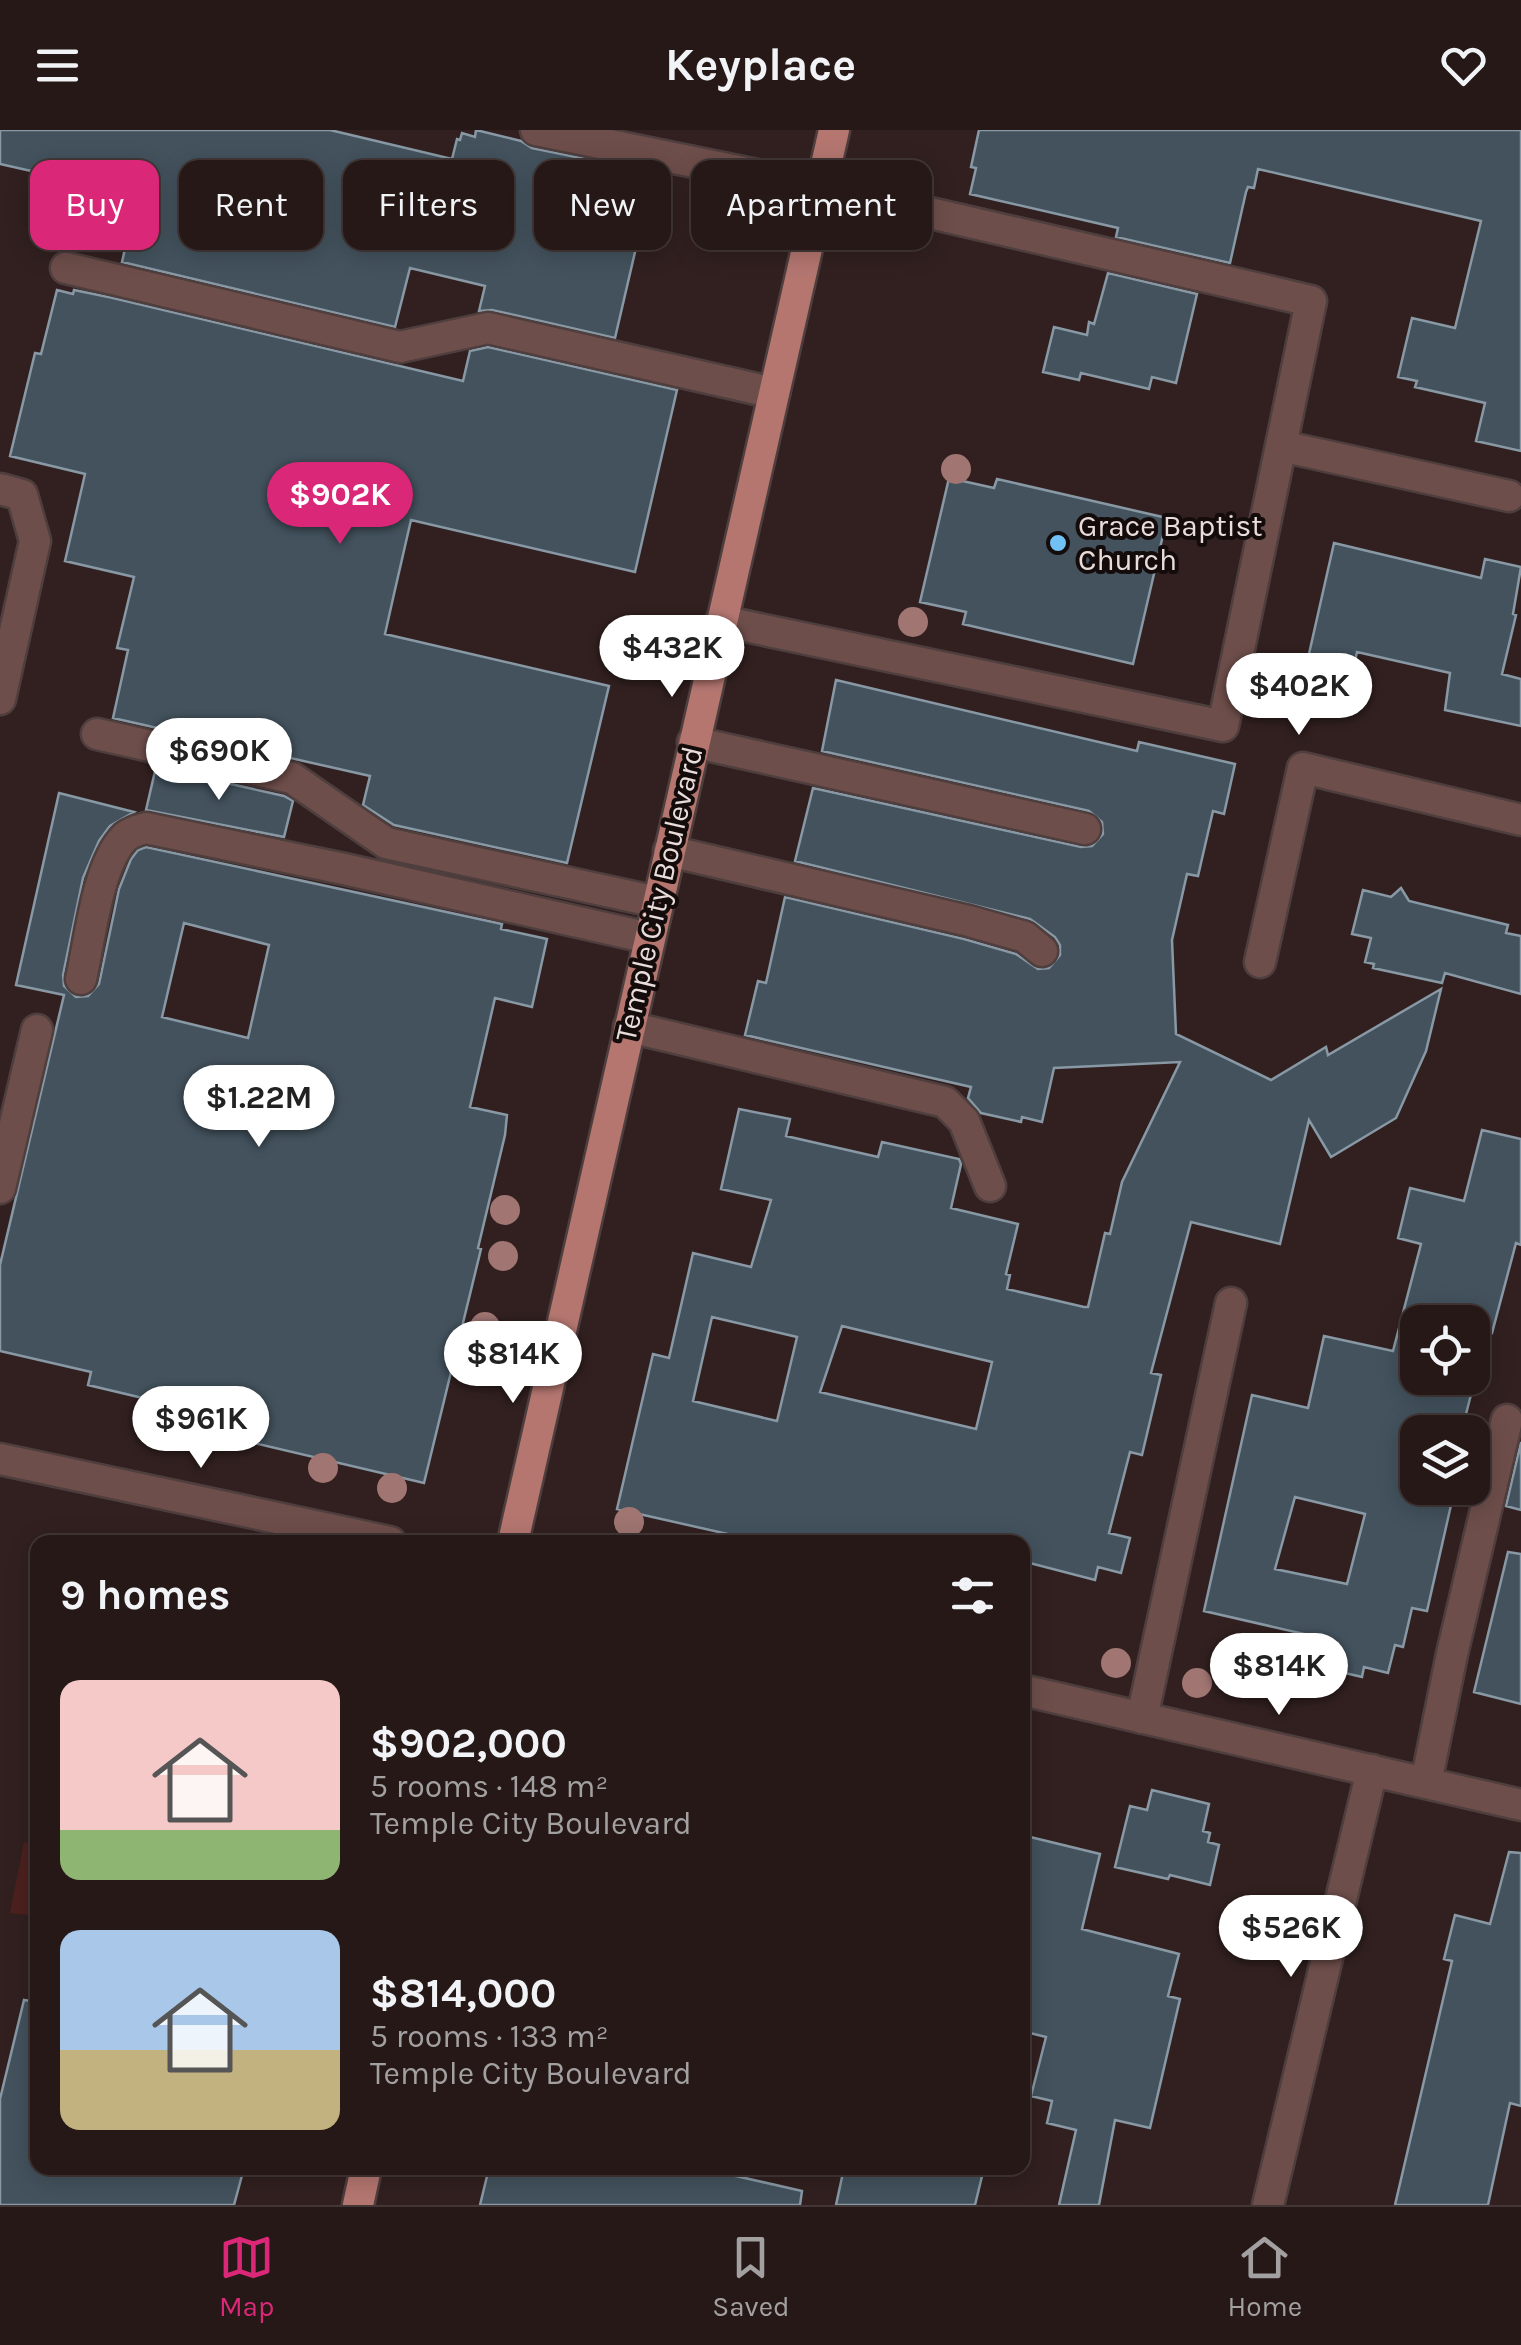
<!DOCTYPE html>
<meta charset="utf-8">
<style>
body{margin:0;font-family:Karla,sans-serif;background:#312524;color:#f1f3f6;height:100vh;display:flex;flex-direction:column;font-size:38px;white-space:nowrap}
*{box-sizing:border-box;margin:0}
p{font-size:32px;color:#a3a0a1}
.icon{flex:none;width:55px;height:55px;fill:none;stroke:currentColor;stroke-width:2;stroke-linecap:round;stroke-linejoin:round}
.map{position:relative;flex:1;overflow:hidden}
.sheet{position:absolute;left:30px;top:1405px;width:1000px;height:640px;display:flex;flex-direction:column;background:#251817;border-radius:20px;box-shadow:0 5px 25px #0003,0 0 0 2px #423736}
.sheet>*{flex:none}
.top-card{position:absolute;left:30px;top:30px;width:1000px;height:90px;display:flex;gap:20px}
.buttons{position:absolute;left:1400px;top:1175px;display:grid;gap:20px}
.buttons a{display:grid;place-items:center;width:90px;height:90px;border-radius:20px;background:#251817;box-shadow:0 5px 25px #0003,0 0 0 2px #423736;font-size:50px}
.price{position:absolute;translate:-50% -85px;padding:0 22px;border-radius:35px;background:#fff;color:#222;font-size:32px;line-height:65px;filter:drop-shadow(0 2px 5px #0008)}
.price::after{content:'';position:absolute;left:50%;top:60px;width:30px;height:22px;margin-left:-15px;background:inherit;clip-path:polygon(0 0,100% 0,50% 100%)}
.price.current{background:#db2777;color:#fff}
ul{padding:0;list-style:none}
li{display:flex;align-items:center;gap:30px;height:250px;padding:0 30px}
li span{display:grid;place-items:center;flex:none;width:280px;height:200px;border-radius:20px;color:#555}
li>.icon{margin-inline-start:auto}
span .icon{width:120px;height:120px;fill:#fffc;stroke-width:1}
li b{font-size:42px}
h2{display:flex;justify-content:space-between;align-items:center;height:120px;padding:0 30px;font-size:42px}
.tag{padding:0 35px;border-radius:20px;background:#251817;box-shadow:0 5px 25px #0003,0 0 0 2px #423736;font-size:35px;line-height:90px}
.tag.current{background:#db2777;color:#fff}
header{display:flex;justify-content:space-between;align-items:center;height:130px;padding:0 30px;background:#251817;font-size:45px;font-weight:700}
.dock{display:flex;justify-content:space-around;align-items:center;height:140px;border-top:2px solid #423736;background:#251817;font-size:28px;color:#a3a0a1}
.dock a{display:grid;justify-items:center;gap:5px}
.dock .current{color:#db2777}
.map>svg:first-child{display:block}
.green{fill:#4c211e}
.building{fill:#43525d;stroke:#8899a5;stroke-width:2.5;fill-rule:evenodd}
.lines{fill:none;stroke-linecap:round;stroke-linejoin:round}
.minor-casing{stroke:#4e3e3d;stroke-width:35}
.major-casing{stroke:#4e3e3d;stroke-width:35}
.minor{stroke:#6e4e4b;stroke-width:30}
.major{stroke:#b57670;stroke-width:30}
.tree{fill:#a07572}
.poi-dot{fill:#72c1f5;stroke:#140c0b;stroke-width:4}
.labels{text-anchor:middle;stroke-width:8;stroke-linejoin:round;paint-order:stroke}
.poi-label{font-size:30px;fill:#e9dddc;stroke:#140c0b;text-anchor:start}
.street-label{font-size:30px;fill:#e9dddc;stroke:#140c0b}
</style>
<header><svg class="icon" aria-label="menu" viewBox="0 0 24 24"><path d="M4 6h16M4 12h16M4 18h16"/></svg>Keyplace<svg class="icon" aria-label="heart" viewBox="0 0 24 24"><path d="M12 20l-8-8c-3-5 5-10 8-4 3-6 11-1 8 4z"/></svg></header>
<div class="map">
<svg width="1521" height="2075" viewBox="0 0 1521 2075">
<rect width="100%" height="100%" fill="#31201f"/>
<path class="green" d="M24,1712L37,1715V1786L10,1783Z"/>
<path class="building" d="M0,0H330L452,29L457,9L460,10L462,3L475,7L476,0L521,11L532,18L664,45L653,94L642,92L615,208L492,180L479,181L485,156L410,138L395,197L122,132L132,88L35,65L40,43L0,34Z
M979,0H1521V321L1476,311L1485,273L1415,257L1417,251L1398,247L1412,188L1455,198L1481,91L1258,39L1254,58L1248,57L1246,62L1230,133L1116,107L1118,98L970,64L976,38L971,37Z
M1108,143L1197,164L1176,253L1152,247L1149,259L1081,243L1079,250L1043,242L1054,197L1087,205L1089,192L1094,194Z
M57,160L73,164L74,160L113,168L463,251L470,221L488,217L677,260L635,442L411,390L394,464L385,504L609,556L567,733L394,695L363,675L370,646L113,588L128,520L117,518L134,447L65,431L85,344L10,326L35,223L41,224Z
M949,348L994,358L997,349L1167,388L1133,534L963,494L966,482L920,472Z
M1334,413L1481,448L1485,429L1521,437L1513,484L1516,485L1502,544L1521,549V596L1445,580L1450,543L1357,522L1349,557L1304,546Z
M836,550L1137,621L1139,612L1235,634L1224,684L1213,681L1198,746L1187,744L1172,810L1176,904L1271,950L1326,917L1328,925L1441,859L1426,921L1396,988L1331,1027L1309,990L1280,1114L1191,1092L1151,1243L1161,1245L1142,1325L1130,1322L1109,1403L1130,1408L1121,1443L1098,1437L1095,1450L1022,1431V1412H834L802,1405L800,1412H763L617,1379L653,1224L669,1228L693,1123L751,1137L771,1070L721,1059L739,979L790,989L786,1006L878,1027L882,1012L959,1029L961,1034L951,1078L1018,1094L1006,1144L1010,1145L1007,1159L1084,1177H1088L1105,1103L1110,1104L1122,1052L1180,932L1054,938L1042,992L1022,987L1021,992L981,983L968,968L971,957L745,905L758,851L766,853L785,767L964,809L1016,824L1038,839L1049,838L1060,825V815L1055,807L1030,789L795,731L813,658L1081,717L1092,716L1103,704L1102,692L1089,681L822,621ZM712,1187L797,1207L777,1291L693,1271ZM842,1196L992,1232L976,1299L820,1262Z
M156,637L284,666L293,671L284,707L146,680Z
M59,663L134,682L110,696L99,711L83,748L63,845L64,856L76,867L88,866L99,854L119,759L131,729L138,720L146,717L502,794L501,799L547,809L532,877L495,868L470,977L507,985L505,1005L478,1118L481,1119L424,1353L250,1312L251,1306L248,1303L170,1285L172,1275L88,1255L91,1242L0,1221V1135L64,865L16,855ZM184,793L269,815L248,908L162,887Z
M1401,758L1409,771L1508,795L1506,803L1521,806V864L1445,843L1442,853L1373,838L1374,834L1365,832L1371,808L1352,804L1363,760L1391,767Z
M1482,1000L1521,1009V1115L1516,1113L1492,1203L1487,1202L1465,1288L1487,1294L1472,1355V1302H1418V1358H1472L1470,1366L1454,1362L1427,1481L1412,1478L1403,1517L1395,1515L1388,1543L1364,1537L1362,1547L1298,1532L1304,1504L1204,1481L1252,1265L1308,1278L1324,1206L1393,1221L1421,1114L1398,1108L1410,1058L1464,1071ZM1418,1192H1472V1248H1418ZM1295,1367L1365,1384L1347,1454L1275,1439Z
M1521,1312V1380L1506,1376Z
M1508,1422L1521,1424V1574L1474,1562Z
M1152,1660L1209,1674L1203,1701L1210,1703L1208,1712L1219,1715L1210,1755L1170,1745L1168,1749L1115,1737L1130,1676L1147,1680Z
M1022,1705L1100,1724L1082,1799L1179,1824L1168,1866L1180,1869L1150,1998L1115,1990L1099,2075H1059L1076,2000L1047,1993L1052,1971L1031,1966L1046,1907L1022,1901Z
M1509,1722L1521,1723V1976L1510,1973L1488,2075H1395L1452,1831L1444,1829L1455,1785L1490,1794Z
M24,1870L38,1872V2038H244L234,2075H0V1969Z
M489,2038H701L802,2061L800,2075H480Z
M844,2038H984L975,2075H836Z"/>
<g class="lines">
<defs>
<path id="minor" d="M536,0L822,58L1311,171L1223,596L721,491
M66,138L400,217L488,198L774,263
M1281,316L1509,366
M0,359L22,365L35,411L0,569
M97,604L292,648L386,713L657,772
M693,612L1085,699
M669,721L969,791L1025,807L1042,821
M1260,832L1303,638L1521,690
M81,849C90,810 97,735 125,707C131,702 138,700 146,698L344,739L649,808
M629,897L945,972L964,991L990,1056
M0,1058L37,900
M0,1329L390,1412
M1022,1560L1521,1675
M1142,1588L1231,1173
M1426,1653L1452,1524L1507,1290
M1268,2075L1372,1640"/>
<path id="major" d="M513,1412L834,0
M358,2075L366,2038"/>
</defs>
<use href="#minor" class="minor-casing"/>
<use href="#major" class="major-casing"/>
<use href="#minor" class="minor"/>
<use href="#major" class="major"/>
</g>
<g class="tree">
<circle cx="956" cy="339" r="15"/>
<circle cx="913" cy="492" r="15"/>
<circle cx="505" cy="1080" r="15"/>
<circle cx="503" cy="1126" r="15"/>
<circle cx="485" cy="1197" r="15"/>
<circle cx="323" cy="1338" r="15"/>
<circle cx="392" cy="1358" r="15"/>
<circle cx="629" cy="1392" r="15"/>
<circle cx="1116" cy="1533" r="15"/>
<circle cx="1197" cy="1553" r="15"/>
</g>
<circle class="poi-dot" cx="1058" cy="413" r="10"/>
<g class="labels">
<g class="poi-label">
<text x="1078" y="406">Grace Baptist<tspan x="1078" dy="34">Church</tspan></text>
</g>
<g class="street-label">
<text transform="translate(659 764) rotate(-77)" y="10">Temple City Boulevard</text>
</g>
</g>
</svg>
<div class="buttons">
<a><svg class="icon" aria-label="locate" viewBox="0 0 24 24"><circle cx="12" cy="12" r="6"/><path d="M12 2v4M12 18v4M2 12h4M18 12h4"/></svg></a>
<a><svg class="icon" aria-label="layers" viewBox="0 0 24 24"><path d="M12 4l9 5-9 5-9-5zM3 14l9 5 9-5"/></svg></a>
</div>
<b class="price current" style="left:340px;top:417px">$902K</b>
<b class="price" style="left:672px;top:570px">$432K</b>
<b class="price" style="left:1299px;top:608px">$402K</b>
<b class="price" style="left:219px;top:673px">$690K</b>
<b class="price" style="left:259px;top:1020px">$1.22M</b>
<b class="price" style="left:513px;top:1276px">$814K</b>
<b class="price" style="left:201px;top:1341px">$961K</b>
<b class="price" style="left:1279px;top:1588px">$814K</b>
<b class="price" style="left:1291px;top:1850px">$526K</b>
<div class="top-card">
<a class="tag current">Buy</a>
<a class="tag">Rent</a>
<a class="tag">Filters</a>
<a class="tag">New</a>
<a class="tag">Apartment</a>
</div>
<section class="sheet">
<h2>9 homes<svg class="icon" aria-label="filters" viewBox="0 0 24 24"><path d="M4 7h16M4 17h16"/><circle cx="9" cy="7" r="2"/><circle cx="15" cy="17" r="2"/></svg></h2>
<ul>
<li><span style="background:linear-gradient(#f6c9c9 75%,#8fb573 0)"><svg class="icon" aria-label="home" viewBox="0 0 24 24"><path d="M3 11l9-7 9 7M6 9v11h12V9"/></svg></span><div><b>$902,000</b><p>5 rooms · 148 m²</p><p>Temple City Boulevard</p></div></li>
<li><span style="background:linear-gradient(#a9c7e8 60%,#c2b280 0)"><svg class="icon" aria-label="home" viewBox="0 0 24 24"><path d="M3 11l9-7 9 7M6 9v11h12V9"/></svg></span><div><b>$814,000</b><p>5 rooms · 133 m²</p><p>Temple City Boulevard</p></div></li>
</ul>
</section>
</div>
<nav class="dock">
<a class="current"><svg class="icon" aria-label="map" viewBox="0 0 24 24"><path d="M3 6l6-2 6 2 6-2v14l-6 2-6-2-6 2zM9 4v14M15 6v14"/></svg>Map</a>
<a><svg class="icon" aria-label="saved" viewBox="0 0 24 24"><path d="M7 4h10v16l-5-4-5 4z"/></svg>Saved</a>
<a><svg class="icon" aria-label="home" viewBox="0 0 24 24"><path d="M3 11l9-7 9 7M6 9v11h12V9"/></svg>Home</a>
</nav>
